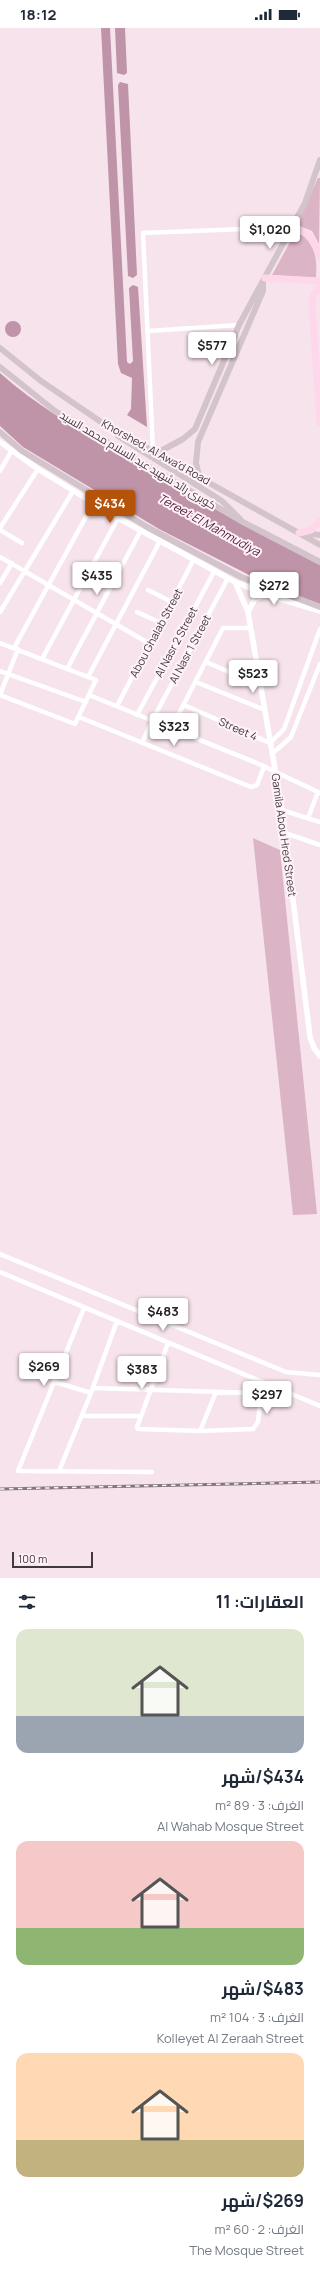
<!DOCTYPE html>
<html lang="ar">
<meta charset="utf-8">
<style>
body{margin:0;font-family:Manrope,Cairo,sans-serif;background:#f2f2f3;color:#1f2937;direction:rtl;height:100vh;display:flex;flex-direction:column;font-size:15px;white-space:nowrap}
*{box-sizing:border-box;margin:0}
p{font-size:13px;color:#747a83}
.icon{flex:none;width:22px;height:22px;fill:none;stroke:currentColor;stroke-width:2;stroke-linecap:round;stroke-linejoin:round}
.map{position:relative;height:1550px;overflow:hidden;direction:ltr}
.sheet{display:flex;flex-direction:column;background:#fff;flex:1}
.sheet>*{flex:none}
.scale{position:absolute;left:12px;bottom:10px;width:81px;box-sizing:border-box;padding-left:4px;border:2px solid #41393c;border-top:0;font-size:11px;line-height:14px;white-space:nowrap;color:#41393c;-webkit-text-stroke:3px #fff2f8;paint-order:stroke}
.price{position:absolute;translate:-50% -34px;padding:0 9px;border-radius:4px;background:#fff;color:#222;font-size:13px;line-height:26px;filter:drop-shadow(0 1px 2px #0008)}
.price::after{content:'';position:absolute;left:50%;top:24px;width:12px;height:9px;margin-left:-6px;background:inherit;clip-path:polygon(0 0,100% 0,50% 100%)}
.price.on{background:#b45309;color:#fff}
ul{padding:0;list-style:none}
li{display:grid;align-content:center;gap:8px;height:212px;padding:0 16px}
li span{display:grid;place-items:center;height:124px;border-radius:12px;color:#555}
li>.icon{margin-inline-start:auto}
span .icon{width:72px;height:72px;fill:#fffc;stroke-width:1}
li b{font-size:17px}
h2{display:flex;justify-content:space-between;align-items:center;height:48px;padding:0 16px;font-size:17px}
.status{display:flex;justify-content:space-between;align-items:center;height:28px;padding:0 20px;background:#fff;direction:ltr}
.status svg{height:11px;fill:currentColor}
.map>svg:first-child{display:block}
.green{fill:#dbb4c6}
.water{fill:#bf93a8}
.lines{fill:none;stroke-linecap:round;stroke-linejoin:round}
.minor{stroke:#fff;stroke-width:4.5}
.tertiary{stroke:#fff;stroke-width:5.5}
.secondary{stroke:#d3c3cb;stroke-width:6}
.primary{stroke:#fed8ea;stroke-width:7}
.rail-casing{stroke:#83777c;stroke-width:3}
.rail{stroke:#fff2f8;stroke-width:1.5;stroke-dasharray:4.5;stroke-linecap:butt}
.labels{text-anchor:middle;stroke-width:4;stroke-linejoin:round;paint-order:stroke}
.street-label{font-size:11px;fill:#41393c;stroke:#fff2f8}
.water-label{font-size:12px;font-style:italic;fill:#501b39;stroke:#fff2f8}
</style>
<div class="status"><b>18:12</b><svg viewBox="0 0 49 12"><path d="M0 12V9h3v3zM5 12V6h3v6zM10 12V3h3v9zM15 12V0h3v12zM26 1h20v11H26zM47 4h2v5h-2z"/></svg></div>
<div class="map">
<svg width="320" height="1550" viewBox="0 0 320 1550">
<rect width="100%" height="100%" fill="#f7e3ec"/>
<path class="green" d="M318,150H320L319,216L312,203L297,197Z
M295,205L305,208C316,223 317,231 316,250L272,247Z
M253,810L280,822L317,1186L293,1187Z"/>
<path class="water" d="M101,0H110L127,334L130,336L133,333L129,260L133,257L138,259L147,399L127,387L131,381L132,350L121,345L118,336Z
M115,0H125L127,45L124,47L117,45Z
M120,54L128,56L137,247L133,250L128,248L118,57Z
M5 301a8 8 0 1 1 16 0a8 8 0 1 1-16 0Z
M0,345C36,377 77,401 118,425C184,465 251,501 320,537V576L269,557L159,501L23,419L0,398Z"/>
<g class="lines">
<path class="minor" d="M148,303L239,297
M153,423L143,205L293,199
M0,443L12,422
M0,500L38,441
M0,502L22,515
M0,529L150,616
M0,555L12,535
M148,562L172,574
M0,584L73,463
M137,584L161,595
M0,615L96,652L75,696L0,667
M14,620L93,476
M42,631L118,490
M206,634L260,657
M67,641L141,502
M0,643L86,674
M88,649L160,513
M196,654L265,682
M0,667L18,621
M89,667L259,736L320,765
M184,677L270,715L284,701L320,601
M117,678L194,531
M137,687L215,542
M79,689L251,759L257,757L264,739
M171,701L223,600H250
M142,715L152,693L228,550
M272,726L291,709L320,636
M282,782L320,794
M308,790L318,764
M285,805L320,817
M0,1226L286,1344L320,1347
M0,1244L320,1378
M84,1280L18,1443L152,1444
M168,1315L137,1399L138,1401L200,1403L253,1401L258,1394L261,1366
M55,1354L91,1365
M93,1360L287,1366
M82,1388H141
M200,1403L216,1364
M59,1443L91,1365L117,1293"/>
<path class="tertiary" d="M0,414L38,441L118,490L235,554L267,567L320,583
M235,554L248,584L282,782L310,1009L314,1020L320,1028
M248,584L255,571L267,567"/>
<path class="secondary" d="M0,320L41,353L104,396L320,517
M0,339L55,383L241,493L320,534
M0,404L22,423L147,499L241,549L320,579
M118,408L222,473L240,491
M157,425L183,411L195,401L239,297L305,175L320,132
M199,448L196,435L198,414L263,263V253
M304,505L320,507"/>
<path class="primary" d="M293,199C309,204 314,214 320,228
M265,250L320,253
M320,259L314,266L312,276L320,395
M299,505L311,502L320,493"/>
<defs>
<path id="rail" d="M0,1461L320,1454"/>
</defs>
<use href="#rail" class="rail-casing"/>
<use href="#rail" class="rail"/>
</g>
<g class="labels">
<g class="street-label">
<text transform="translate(156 424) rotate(29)" y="4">Khorshed, Al Awa'd Road</text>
<text transform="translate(138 432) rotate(31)" y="4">كوبرى رائد شهيد عبد السلام محمد السيد</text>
<text transform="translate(156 605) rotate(-62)" y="4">Abou Ghalab Street</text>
<text transform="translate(176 614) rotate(-62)" y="4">Al Nasr 2 Street</text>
<text transform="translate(190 621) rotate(-62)" y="4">Al Nasr 1 Street</text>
<text transform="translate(238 701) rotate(24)" y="4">Street 4</text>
<text transform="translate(284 807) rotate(82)" y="4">Gamila Abou Hred Street</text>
</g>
<g class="water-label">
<text transform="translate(209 497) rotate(29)" y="4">Tereet El Mahmudiya</text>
</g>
</g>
</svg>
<div class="scale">100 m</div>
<b class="price" style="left:270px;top:222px">$1,020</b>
<b class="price" style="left:212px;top:338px">$577</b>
<b class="price on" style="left:110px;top:496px">$434</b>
<b class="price" style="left:97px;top:568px">$435</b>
<b class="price" style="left:274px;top:578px">$272</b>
<b class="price" style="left:253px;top:666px">$523</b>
<b class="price" style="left:174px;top:719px">$323</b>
<b class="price" style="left:163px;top:1304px">$483</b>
<b class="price" style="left:44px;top:1359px">$269</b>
<b class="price" style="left:142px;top:1362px">$383</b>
<b class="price" style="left:267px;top:1387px">$297</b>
</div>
<section class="sheet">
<h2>العقارات: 11<svg class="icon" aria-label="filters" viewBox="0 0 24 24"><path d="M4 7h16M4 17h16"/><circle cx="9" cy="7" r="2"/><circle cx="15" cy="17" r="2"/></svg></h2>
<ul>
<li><span style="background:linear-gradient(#dfe7d0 70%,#9aa5b1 0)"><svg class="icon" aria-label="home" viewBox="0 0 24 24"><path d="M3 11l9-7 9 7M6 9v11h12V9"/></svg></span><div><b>$434/شهر</b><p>الغرف: 3 · 89 m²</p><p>Al Wahab Mosque Street</p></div></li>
<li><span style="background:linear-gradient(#f6c9c9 70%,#8fb573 0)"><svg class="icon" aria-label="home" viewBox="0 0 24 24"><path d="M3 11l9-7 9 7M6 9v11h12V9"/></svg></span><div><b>$483/شهر</b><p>الغرف: 3 · 104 m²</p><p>Kolleyet Al Zeraah Street</p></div></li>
<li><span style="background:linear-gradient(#ffd9b3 70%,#c2b280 0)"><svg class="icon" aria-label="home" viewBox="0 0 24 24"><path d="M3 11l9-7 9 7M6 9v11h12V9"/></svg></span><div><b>$269/شهر</b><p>الغرف: 2 · 60 m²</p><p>The Mosque Street</p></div></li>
</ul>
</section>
